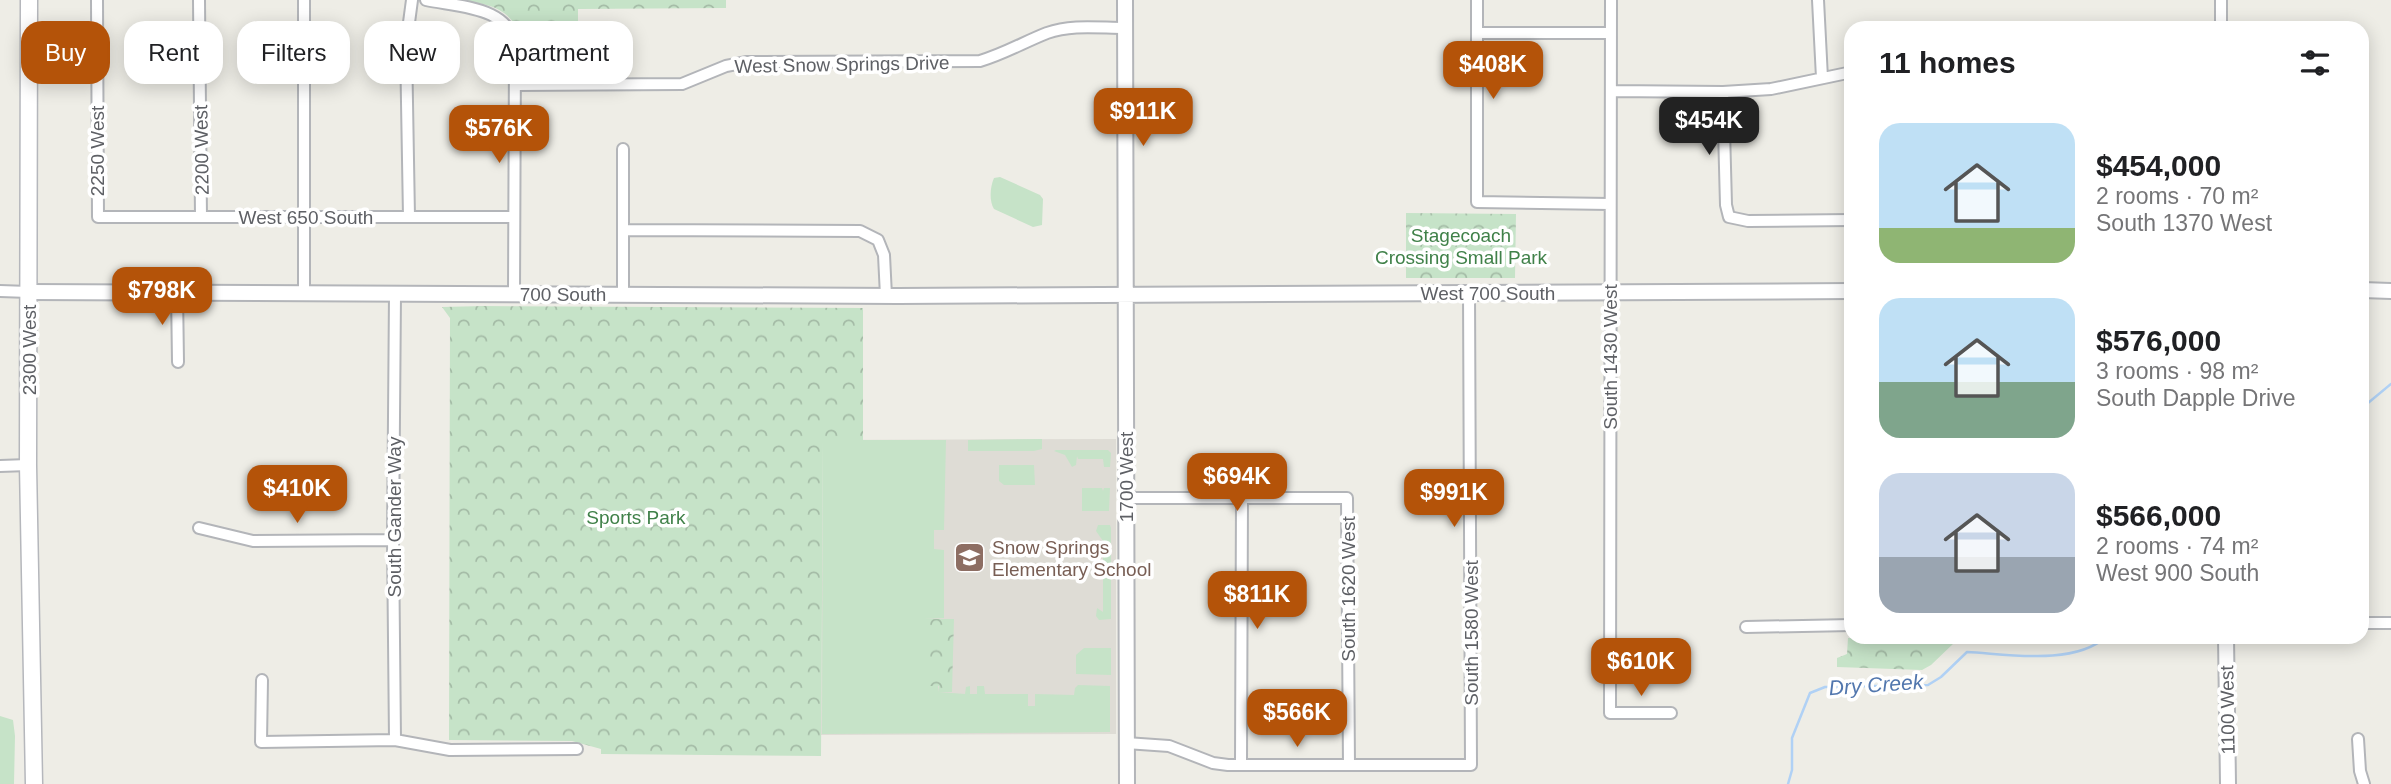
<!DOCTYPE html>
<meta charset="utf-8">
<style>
body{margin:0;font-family:Helvetica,sans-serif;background:#f2f2f2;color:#202124;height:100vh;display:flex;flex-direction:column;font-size:26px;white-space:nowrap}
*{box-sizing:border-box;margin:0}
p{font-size:23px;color:#757577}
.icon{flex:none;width:38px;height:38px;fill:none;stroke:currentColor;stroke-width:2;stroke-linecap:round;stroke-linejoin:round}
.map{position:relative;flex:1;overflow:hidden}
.panel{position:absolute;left:1844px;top:21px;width:525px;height:623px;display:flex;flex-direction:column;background:#fff;border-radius:21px;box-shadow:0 4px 18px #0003}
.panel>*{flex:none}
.guide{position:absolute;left:21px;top:21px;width:665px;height:63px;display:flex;gap:14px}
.price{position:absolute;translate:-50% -60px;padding:0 16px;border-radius:14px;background:#b45309;color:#fff;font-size:23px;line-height:46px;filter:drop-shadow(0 2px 4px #0008)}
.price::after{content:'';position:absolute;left:50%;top:42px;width:21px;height:16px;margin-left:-10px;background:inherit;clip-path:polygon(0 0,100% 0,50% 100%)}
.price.active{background:#222;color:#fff}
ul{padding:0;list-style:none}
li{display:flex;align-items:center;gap:21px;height:175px;padding:0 35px}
li span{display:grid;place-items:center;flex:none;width:196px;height:140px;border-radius:21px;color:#555}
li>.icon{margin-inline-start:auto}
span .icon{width:84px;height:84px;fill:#fffc;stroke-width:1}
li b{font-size:30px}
h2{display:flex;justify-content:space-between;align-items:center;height:84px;padding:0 35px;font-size:30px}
.chip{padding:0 24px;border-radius:21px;background:#fff;box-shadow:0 4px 18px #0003;font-size:24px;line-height:63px}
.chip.active{background:#b45309;color:#fff}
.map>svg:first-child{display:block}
.education{fill:#dedcd5}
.grass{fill:#c6e3c8}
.forest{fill:url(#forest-crowns)}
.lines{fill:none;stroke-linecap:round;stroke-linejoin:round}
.stream{stroke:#b0d1f5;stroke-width:2.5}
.minor-casing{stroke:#b3b5b9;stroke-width:14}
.tertiary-casing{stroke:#b3b5b9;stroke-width:18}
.secondary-casing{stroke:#b5b7bc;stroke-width:19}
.minor{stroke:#fff;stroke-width:10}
.tertiary{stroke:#fff;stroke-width:14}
.secondary{stroke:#fff;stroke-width:16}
.labels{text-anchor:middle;stroke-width:7;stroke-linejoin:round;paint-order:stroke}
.street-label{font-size:19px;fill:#5e6065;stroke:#fff}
.park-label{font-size:19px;fill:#408149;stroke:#fff}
.education-label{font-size:19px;fill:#785e54;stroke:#fff;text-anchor:start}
.water-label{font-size:21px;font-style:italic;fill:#5277ae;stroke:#fff}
</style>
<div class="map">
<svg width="2391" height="784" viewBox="0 0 2391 784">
<defs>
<pattern id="forest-crowns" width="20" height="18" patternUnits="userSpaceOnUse" patternTransform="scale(1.75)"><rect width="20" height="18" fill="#c6e3c8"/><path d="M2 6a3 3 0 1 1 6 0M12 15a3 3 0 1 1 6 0" fill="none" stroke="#a4bba6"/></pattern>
</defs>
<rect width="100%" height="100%" fill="#eeede6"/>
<path class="education" d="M1116,439V734L821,735L823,440Z"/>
<path class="grass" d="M1000,177L1040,195L1043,199L1042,225L1033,227L994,209C989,201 990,187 994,178Z
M1042,439V449L1034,451H968V440Z
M823,440H946L944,530H934V549L944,550V618L925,619L939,692L965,694L966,687L970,686V694H977V686H984L985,694H1028V706H1035V694L1074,695L1075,688L1078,685L1110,686V732L822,734Z
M1056,450H1108L1111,453L1110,467H1104L1103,459H1078L1077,456L1076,465L1072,467L1065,455L1054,451Z
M999,465H1034L1035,485H1004L999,481Z
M1082,488H1102L1103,491L1104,488H1110L1109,511H1082Z
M1098,525H1110L1111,528V619L1099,620L1096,616L1097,608L1103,612V541L1096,531Z
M1084,648H1111V675L1076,674V655Z
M0,716L13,720L15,736L14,784H0Z"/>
<path class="forest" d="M461,0H726V8L578,9V78H533C516,68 531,33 504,13C492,4 476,3 461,0Z
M1406,213L1516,214L1515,278H1406Z
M484,306L863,308V440L823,441L821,756L601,754V749L572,741L449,740L450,318L442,307Z
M925,619H954L952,692H939V686H925Z
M1894,637H1955L1954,643L1931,665L1922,670L1837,667V658L1847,654L1848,638Z"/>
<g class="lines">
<path class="stream" d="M2362,408L2391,384
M1788,784L1792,770V738L1810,693L1825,687L1928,685L1941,677L1967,652C2008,654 2073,666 2106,637"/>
<defs>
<path id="minor" d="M97,0L98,217H514
M199,0L201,217
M304,0V293
M426,0C459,7 513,6 515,50L514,294
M1477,0V202L1610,204
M1611,0L1610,713H1671
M1818,0L1822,78
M2221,0V28
M1477,33H1611
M515,85L682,84L726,66L747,62L980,61C1004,54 1024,42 1047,33C1072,24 1099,28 1125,28
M1612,91L1723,92L1771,89L1852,72
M1723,92L1726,205L1729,217L1748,221L1852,220
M409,217L406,45L412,0
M623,230L860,231L878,240L884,255L886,296
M0,291L29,292
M177,292L178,362
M395,294L393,540L395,740
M623,295V149
M0,466L28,465
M1126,498H1347L1349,765
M199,528L253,541L393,540
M2362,623H2391
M1746,627L1852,625
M262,680L261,742L395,740L450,750L577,749
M2358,739L2360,771L2364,784
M1126,743L1169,746L1213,763L1228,765H1471L1469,292
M1241,764L1242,497"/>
<path id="tertiary" d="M1125,0L1127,784
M2362,290L2391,291
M29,292L898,296L1852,291
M2226,637L2228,784"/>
<path id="secondary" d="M29,0L28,465L34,784"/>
</defs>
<use href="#minor" class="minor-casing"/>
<use href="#tertiary" class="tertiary-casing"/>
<use href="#secondary" class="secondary-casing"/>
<use href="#minor" class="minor"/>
<use href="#tertiary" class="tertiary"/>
<use href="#secondary" class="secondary"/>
</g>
<defs>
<symbol id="school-square" viewBox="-11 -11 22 22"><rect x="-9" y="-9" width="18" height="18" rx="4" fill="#8d6e63" stroke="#fff"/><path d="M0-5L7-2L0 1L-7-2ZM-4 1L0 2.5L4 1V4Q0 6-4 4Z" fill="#fff"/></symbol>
</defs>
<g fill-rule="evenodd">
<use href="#school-square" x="952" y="540" width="35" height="35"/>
</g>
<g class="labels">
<g class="street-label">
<text transform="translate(842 64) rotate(-1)" y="7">West Snow Springs Drive</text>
<text transform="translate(201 150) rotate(-91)" y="7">2200 West</text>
<text transform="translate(97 151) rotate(-90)" y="7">2250 West</text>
<text x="306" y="224">West 650 South</text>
<text x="1488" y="300">West 700 South</text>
<text x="563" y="301">700 South</text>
<text transform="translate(29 350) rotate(-90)" y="7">2300 West</text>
<text transform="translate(1610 357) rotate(-90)" y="7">South 1430 West</text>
<text transform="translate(1126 477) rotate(-90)" y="7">1700 West</text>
<text transform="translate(394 517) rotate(-90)" y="7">South Gander Way</text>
<text transform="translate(1348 589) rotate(-90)" y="7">South 1620 West</text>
<text transform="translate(1471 633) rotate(-90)" y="7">South 1580 West</text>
<text transform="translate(2227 710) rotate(-91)" y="7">1100 West</text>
</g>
<g class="park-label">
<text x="1461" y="242">Stagecoach<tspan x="1461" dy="22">Crossing Small Park</tspan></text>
<text x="636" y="524">Sports Park</text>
</g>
<g class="education-label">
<text x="992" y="554">Snow Springs<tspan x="992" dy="22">Elementary School</tspan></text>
</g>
<g class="water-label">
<text transform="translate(1876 685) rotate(-4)" y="7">Dry Creek</text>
</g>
</g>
</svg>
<b class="price" style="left:1493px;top:101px">$408K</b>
<b class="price" style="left:1143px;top:148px">$911K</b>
<b class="price active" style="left:1709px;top:157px">$454K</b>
<b class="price" style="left:499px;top:165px">$576K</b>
<b class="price" style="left:162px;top:327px">$798K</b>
<b class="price" style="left:1237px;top:513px">$694K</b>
<b class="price" style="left:297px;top:525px">$410K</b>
<b class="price" style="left:1454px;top:529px">$991K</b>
<b class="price" style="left:1257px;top:631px">$811K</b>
<b class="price" style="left:1641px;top:698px">$610K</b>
<b class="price" style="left:1297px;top:749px">$566K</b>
<div class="guide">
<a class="chip active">Buy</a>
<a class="chip">Rent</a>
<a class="chip">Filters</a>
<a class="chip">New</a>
<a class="chip">Apartment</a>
</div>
<section class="panel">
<h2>11 homes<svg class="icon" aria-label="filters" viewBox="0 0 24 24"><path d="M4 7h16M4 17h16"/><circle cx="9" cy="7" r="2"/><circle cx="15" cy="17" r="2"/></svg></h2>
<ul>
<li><span style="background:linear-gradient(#bfe0f5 75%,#8fb573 0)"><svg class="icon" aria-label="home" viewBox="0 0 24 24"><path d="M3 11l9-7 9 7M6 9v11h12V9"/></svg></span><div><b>$454,000</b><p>2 rooms · 70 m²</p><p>South 1370 West</p></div></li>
<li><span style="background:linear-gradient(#bfe0f5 60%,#7fa58c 0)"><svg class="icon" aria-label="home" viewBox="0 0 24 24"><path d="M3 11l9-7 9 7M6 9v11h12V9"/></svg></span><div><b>$576,000</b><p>3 rooms · 98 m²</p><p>South Dapple Drive</p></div></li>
<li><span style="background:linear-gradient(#c9d6e8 60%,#9aa5b1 0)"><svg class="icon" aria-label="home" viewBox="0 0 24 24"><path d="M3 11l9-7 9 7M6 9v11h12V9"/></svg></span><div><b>$566,000</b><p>2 rooms · 74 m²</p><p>West 900 South</p></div></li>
</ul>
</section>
</div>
